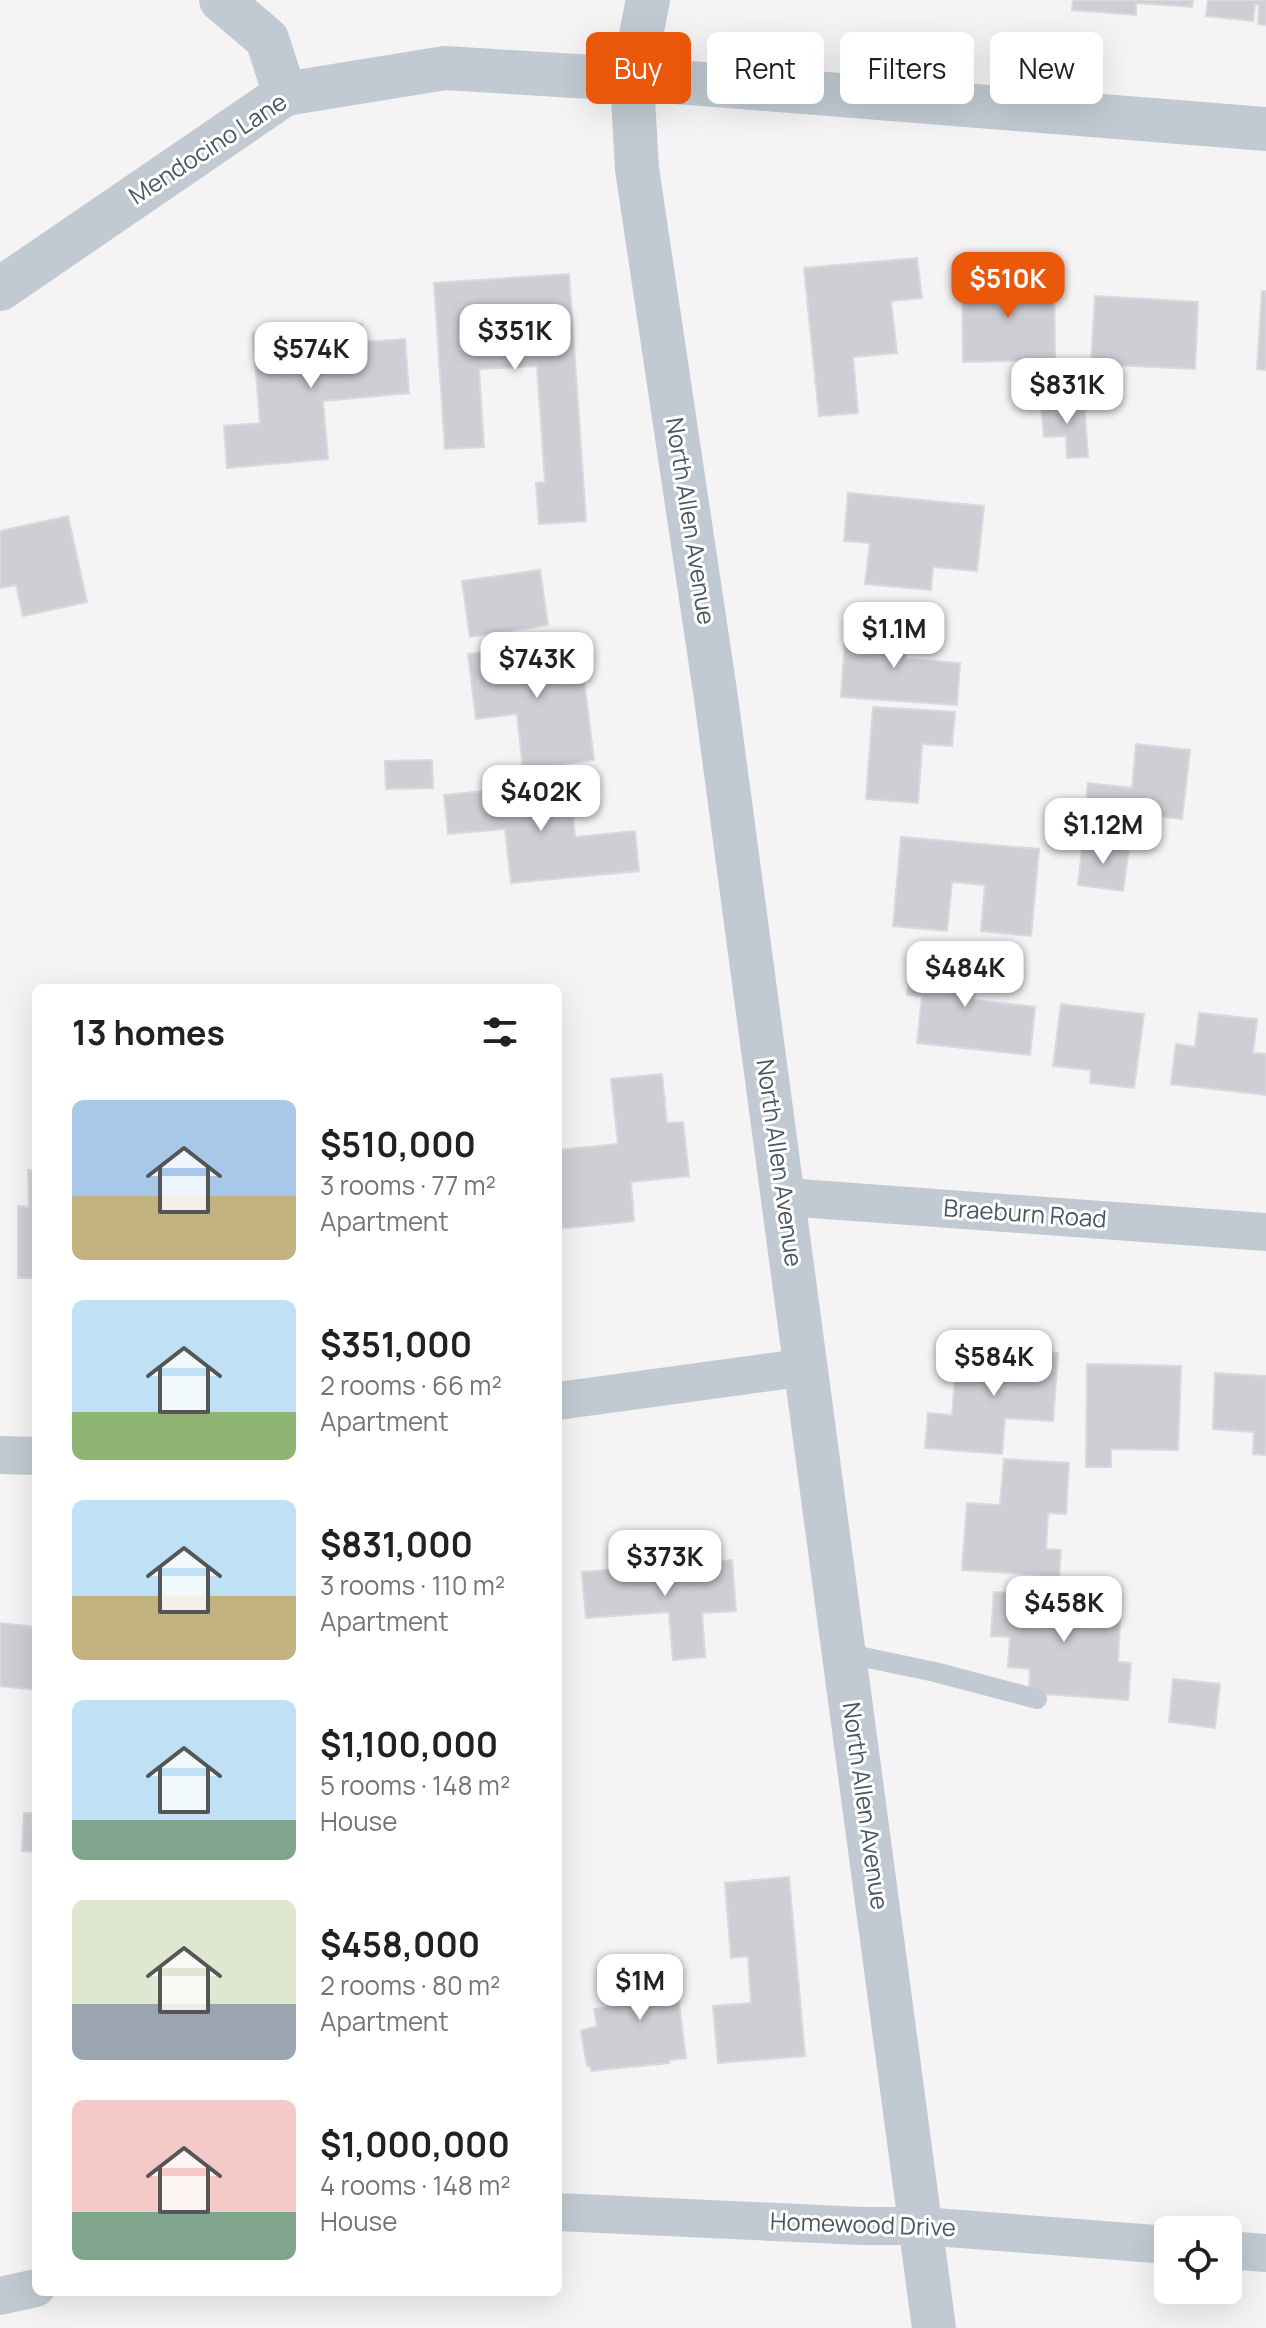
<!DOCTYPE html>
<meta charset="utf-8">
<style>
body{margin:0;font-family:Manrope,sans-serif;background:#f2f2f2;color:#202124;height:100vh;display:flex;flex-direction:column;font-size:30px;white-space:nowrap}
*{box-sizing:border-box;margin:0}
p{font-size:26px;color:#757577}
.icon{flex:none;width:44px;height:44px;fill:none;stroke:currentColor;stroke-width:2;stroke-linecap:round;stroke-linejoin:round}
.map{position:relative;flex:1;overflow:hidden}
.sheet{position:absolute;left:32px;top:984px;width:530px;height:1312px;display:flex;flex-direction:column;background:#fff;border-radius:12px;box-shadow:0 8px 32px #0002}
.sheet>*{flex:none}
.guide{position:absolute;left:586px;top:32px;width:560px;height:72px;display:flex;gap:16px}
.fabs{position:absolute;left:1154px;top:2216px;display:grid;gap:16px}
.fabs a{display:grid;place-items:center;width:88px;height:88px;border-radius:12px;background:#fff;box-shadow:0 8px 32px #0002;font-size:40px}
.price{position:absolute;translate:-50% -68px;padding:0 18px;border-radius:16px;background:#fff;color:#222;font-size:26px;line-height:52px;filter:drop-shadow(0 2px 4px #0008)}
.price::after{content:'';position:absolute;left:50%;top:48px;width:24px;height:18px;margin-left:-12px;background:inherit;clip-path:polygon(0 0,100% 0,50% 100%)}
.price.selected{background:#ea580c;color:#fff}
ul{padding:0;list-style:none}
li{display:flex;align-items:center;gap:24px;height:200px;padding:0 40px}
li span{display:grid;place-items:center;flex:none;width:224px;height:160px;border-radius:12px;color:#555}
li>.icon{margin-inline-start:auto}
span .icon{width:96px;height:96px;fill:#fffc;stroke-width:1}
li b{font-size:34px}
h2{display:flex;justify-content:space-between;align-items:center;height:96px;padding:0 40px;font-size:34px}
.pill{padding:0 28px;border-radius:12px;background:#fff;box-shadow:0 8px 32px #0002;font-size:28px;line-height:72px}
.pill.selected{background:#ea580c;color:#fff}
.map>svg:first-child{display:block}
.building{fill:#cdcfd5;stroke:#d7d9de;stroke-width:2}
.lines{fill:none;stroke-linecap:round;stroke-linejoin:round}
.service{stroke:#c1cad2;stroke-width:20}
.minor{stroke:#c1cad2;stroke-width:38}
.tertiary{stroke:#c1cad2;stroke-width:44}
.labels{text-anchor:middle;stroke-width:6;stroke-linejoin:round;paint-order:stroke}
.street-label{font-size:24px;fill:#4a5661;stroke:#fff}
</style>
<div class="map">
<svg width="1266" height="2328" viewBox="0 0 1266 2328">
<rect width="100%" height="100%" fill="#f5f3f3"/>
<path class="building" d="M1073,0H1193L1192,7L1136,3V15L1072,10Z
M1208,0H1266V25L1258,24L1259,5L1255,4L1253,21L1206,16Z
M917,258L922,298L891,301L897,353L853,357L858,413L819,416L804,268Z
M569,274L586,521L539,524L536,483L545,482L537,366L479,369L484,447L445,449L434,283Z
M1054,279L1055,360L963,362L962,281Z
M1262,291H1266V370L1257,369Z
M1095,296L1198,302L1195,369L1091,364Z
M362,324L364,342L405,339L409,393L323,401L328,459L227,468L224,426L260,423L253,333Z
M1084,401L1088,457L1067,458L1066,436L1044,437L1041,404Z
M848,493L984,506L977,571L933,567L931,590L865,584L870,543L844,541Z
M68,516L87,602L23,616L16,585L0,588V531Z
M540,570L548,625L470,637L462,581Z
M846,627L908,631L906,659L960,663L957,705L841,697Z
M579,641L594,760L523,769L517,714L476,719L468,654Z
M873,707L955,712L952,746L922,744L918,803L866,799Z
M1136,744L1190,750L1182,819L1145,815L1144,826L1084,820L1088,783L1132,788Z
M432,760L433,788L386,789L385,761Z
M570,783L575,837L635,831L639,871L511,883L505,829L448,834L444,795Z
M901,837L1039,849L1031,936L981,931L985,885L952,882L947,931L893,926Z
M1083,841L1129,847L1123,891L1078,885Z
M912,953L979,960L974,1000L1035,1007L1030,1055L917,1043L922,996L907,995Z
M1061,1004L1144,1014L1134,1088L1090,1083L1091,1070L1053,1066Z
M1199,1013L1257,1019L1253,1053L1266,1054V1095L1171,1084L1176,1044L1195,1047Z
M662,1074L667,1123L683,1122L689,1176L631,1182L634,1221L558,1229V1150L618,1144L611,1079Z
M28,1170H36V1278H18V1206L29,1207Z
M958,1345L1058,1353L1053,1421L1005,1418L1002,1454L925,1448L928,1413L952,1415Z
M1087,1364L1181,1366L1178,1450L1111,1449V1467H1086Z
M1215,1373L1266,1376V1455L1253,1454L1254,1432L1213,1429Z
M1004,1459L1069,1463L1066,1514L1048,1513L1046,1549L1061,1550L1059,1576L962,1570L967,1503L1000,1505Z
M732,1560L736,1611L702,1613L705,1657L673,1660L669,1612L586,1618L582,1572Z
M994,1592L1121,1600L1118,1662L1131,1663L1128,1700L1029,1693L1030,1669L1008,1667L1010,1637L991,1636Z
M0,1623L36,1627V1690L0,1686Z
M1173,1679L1220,1684L1215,1728L1169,1722Z
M24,1813H36V1852L22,1851Z
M789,1877L805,2056L718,2063L713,2006L751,2003L748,1956L731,1958L725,1883Z
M673,1955L686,2058L669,2060V2063L591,2071L590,2066H587L581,2031L597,2026L594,2009L633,2003L629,1961Z"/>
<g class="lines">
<path class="service" d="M844,1653L935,1672L1037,1699"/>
<path class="minor" d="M785,1197L1266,1232
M558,1401L807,1367
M0,1455L36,1456
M558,2212L862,2226H922L1168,2245
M1228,2250L1266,2253
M0,2296L36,2288"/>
<path class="tertiary" d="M221,0L267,39L285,94
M648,0L632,80L637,169L716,698L934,2328
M0,289L285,94L445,68L690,83L1266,129"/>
</g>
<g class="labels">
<g class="street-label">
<text transform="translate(208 149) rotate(-33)" y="8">Mendocino Lane</text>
<text transform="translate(690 521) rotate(81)" y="8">North Allen Avenue</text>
<text transform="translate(779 1163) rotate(82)" y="8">North Allen Avenue</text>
<text transform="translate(1025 1214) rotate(4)" y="8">Braeburn Road</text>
<text transform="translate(865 1806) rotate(82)" y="8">North Allen Avenue</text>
<text transform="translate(863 2225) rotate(2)" y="8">Homewood Drive</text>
</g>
</g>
</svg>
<div class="fabs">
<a><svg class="icon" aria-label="locate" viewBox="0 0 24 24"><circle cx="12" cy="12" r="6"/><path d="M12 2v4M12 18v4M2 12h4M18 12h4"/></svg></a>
</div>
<b class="price selected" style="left:1008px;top:320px">$510K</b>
<b class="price" style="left:515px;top:372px">$351K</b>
<b class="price" style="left:311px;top:390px">$574K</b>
<b class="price" style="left:1067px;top:426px">$831K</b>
<b class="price" style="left:894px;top:670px">$1.1M</b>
<b class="price" style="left:537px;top:700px">$743K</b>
<b class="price" style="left:541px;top:833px">$402K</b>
<b class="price" style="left:1103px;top:866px">$1.12M</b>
<b class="price" style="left:965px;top:1009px">$484K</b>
<b class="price" style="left:994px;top:1398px">$584K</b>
<b class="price" style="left:665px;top:1598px">$373K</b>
<b class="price" style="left:1064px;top:1644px">$458K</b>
<b class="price" style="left:640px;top:2022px">$1M</b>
<div class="guide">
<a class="pill selected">Buy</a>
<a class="pill">Rent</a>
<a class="pill">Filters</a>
<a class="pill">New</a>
</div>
<section class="sheet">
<h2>13 homes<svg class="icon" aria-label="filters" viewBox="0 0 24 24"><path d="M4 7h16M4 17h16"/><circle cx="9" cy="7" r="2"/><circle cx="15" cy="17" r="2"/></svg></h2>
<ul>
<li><span style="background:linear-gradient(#a9c7e8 60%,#c2b280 0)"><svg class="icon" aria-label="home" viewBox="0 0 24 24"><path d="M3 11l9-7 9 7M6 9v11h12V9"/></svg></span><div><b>$510,000</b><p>3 rooms · 77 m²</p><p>Apartment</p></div></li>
<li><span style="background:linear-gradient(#bfe0f5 70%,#8fb573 0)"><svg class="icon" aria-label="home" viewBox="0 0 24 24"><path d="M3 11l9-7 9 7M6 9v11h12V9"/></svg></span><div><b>$351,000</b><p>2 rooms · 66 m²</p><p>Apartment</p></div></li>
<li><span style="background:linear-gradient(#bfe0f5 60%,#c2b280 0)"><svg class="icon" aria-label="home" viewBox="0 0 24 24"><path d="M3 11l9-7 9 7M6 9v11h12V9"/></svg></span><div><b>$831,000</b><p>3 rooms · 110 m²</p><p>Apartment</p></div></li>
<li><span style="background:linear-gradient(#bfe0f5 75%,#7fa58c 0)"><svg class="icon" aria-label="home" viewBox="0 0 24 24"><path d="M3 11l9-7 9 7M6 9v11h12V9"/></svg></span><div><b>$1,100,000</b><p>5 rooms · 148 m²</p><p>House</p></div></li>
<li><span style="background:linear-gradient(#dfe7d0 65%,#9aa5b1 0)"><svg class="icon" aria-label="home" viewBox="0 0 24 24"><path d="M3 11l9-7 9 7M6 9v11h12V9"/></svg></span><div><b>$458,000</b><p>2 rooms · 80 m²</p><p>Apartment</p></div></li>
<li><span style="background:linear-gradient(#f6c9c9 70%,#7fa58c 0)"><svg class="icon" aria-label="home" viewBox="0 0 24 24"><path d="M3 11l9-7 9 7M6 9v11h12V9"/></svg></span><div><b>$1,000,000</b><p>4 rooms · 148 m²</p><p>House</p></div></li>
</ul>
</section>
</div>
